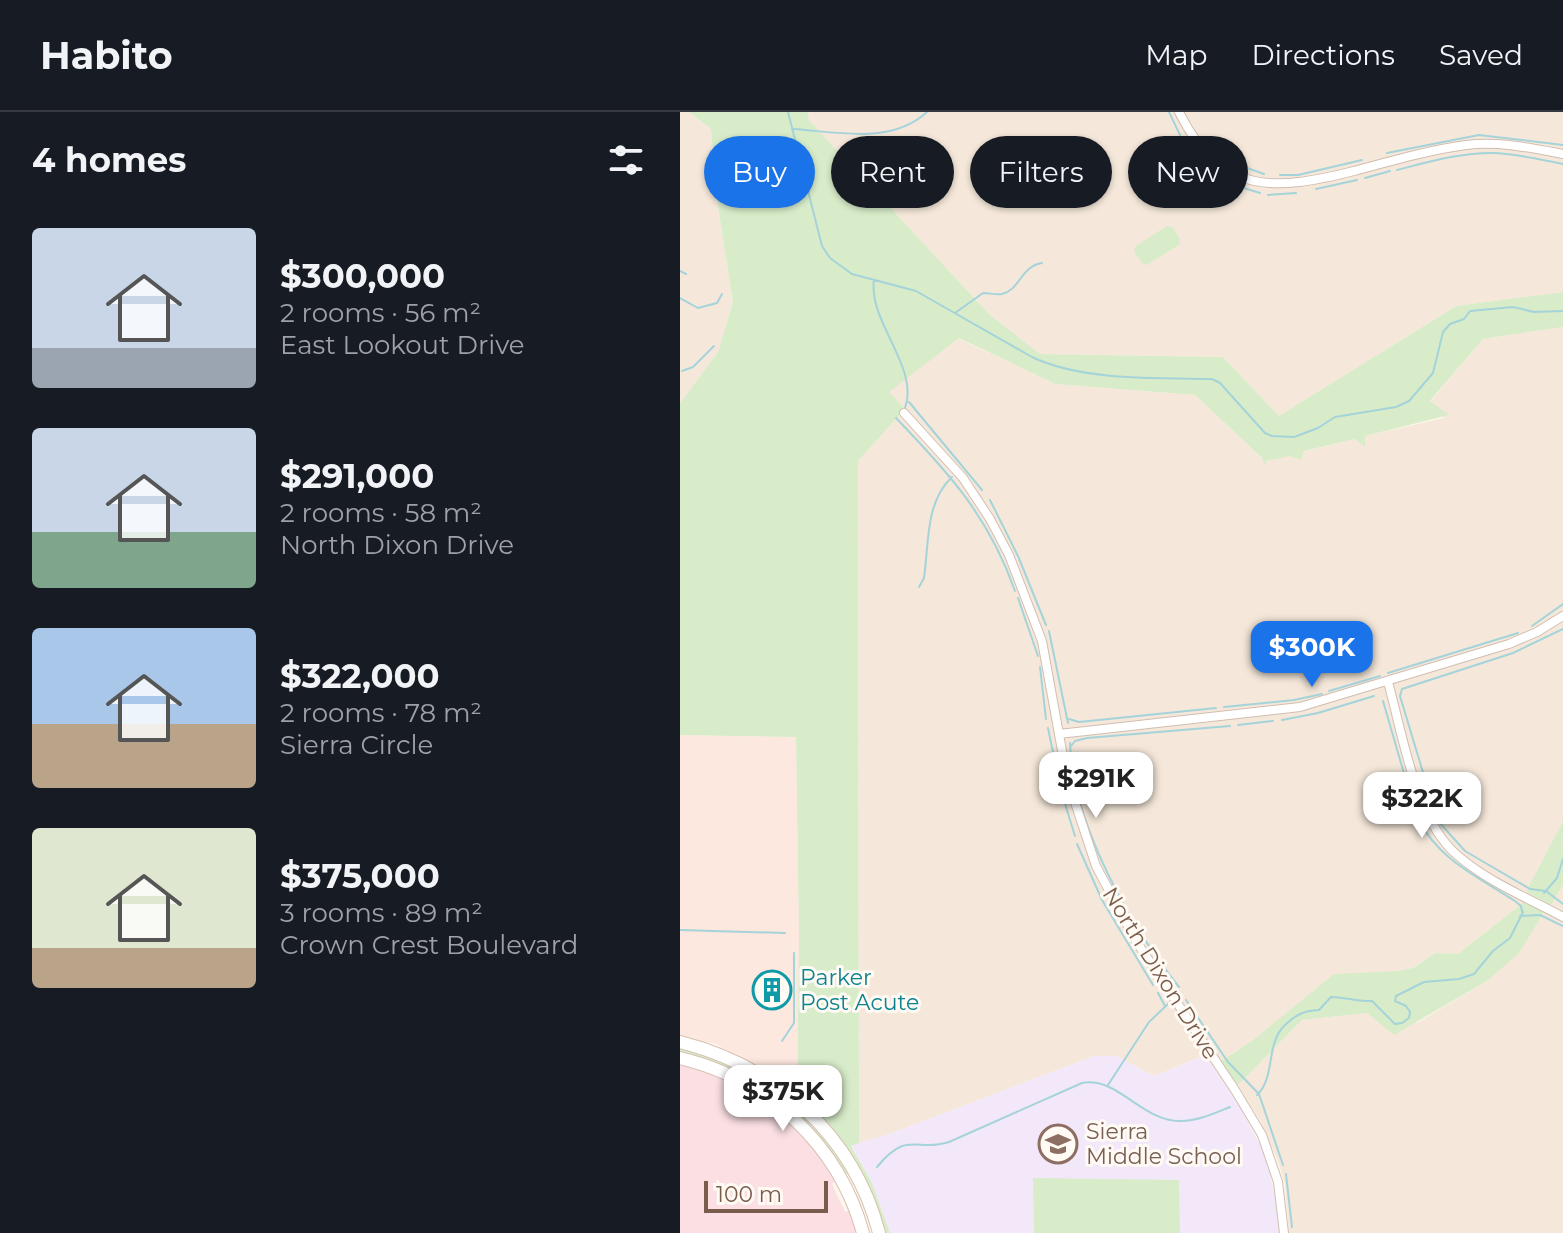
<!DOCTYPE html>
<meta charset="utf-8">
<style>
body{margin:0;font-family:Montserrat,sans-serif;background:#242831;color:#f1f3f6;height:100vh;display:flex;flex-direction:column;font-size:30px;white-space:nowrap}
*{box-sizing:border-box;margin:0}
p{font-size:26px;color:#9ea1a6}
.icon{flex:none;width:44px;height:44px;fill:none;stroke:currentColor;stroke-width:2;stroke-linecap:round;stroke-linejoin:round}
.map{position:relative;flex:1;overflow:hidden}
.side{display:flex;flex-direction:column;background:#171b24;width:680px}
.side>*{flex:none}
.guide{position:absolute;left:24px;top:24px;width:738px;height:72px;display:flex;gap:16px}
.scale{position:absolute;left:24px;bottom:20px;width:124px;box-sizing:border-box;padding-left:8px;border:4px solid #7a5c4d;border-top:0;font-size:22px;line-height:28px;white-space:nowrap;color:#7a5c4d;-webkit-text-stroke:6px #fffaf3;paint-order:stroke}
.price{position:absolute;translate:-50% -68px;padding:0 18px;border-radius:16px;background:#fff;color:#222;font-size:26px;line-height:52px;filter:drop-shadow(0 2px 4px #0008)}
.price::after{content:'';position:absolute;left:50%;top:48px;width:24px;height:18px;margin-left:-12px;background:inherit;clip-path:polygon(0 0,100% 0,50% 100%)}
.price.current{background:#1a73e8;color:#fff}
ul{padding:0;list-style:none}
li{display:flex;align-items:center;gap:24px;height:200px;padding:0 32px}
li span{display:grid;place-items:center;flex:none;width:224px;height:160px;border-radius:8px;color:#555}
li>.icon{margin-inline-start:auto}
span .icon{width:96px;height:96px;fill:#fffc;stroke-width:1}
li b{font-size:34px}
h2{display:flex;justify-content:space-between;align-items:center;height:96px;padding:0 32px;font-size:34px}
.tag{padding:0 28px;border-radius:36px;background:#171b24;box-shadow:0 2px 6px #0004;font-size:28px;line-height:72px}
.tag.current{background:#1a73e8;color:#fff}
header{display:flex;align-items:center;gap:48px;box-sizing:border-box;height:112px;padding:0 40px;background:#171b24;border-bottom:2px solid #363941}
header strong{font-size:38px}
nav{display:flex;gap:44px;margin-inline-start:auto;font-size:28px}
main{display:flex;flex:1;min-height:0}
.map>svg:first-child{display:block}
.residential{fill:#f5e8da}
.commercial{fill:#fde8e0}
.education{fill:#f3e8fa}
.medical{fill:#fbdfe3}
.green{fill:#d8ecc9}
.lines{fill:none;stroke-linecap:round;stroke-linejoin:round}
.stream{stroke:#a5d3da;stroke-width:2}
.street-casing{stroke:#d1beb0;stroke-width:10}
.secondary-casing{stroke:#d6c0b0;stroke-width:14}
.street{stroke:#fff;stroke-width:8}
.secondary{stroke:#fff;stroke-width:12}
.labels{text-anchor:middle;stroke-width:6;stroke-linejoin:round;paint-order:stroke}
.street-label{font-size:22px;fill:#7a5c4d;stroke:#fffaf3}
.culture-label{font-size:22px;fill:#0d838f;stroke:#fffaf3;text-anchor:start}
.education-label{font-size:22px;fill:#785e54;stroke:#fffaf3;text-anchor:start}
</style>
<header>
<strong>Habito</strong>
<nav><a>Map</a><a>Directions</a><a>Saved</a></nav>
</header>
<main>
<section class="side">
<h2>4 homes<svg class="icon" aria-label="filters" viewBox="0 0 24 24"><path d="M4 7h16M4 17h16"/><circle cx="9" cy="7" r="2"/><circle cx="15" cy="17" r="2"/></svg></h2>
<ul>
<li><span style="background:linear-gradient(#c9d6e8 75%,#9aa5b1 0)"><svg class="icon" aria-label="home" viewBox="0 0 24 24"><path d="M3 11l9-7 9 7M6 9v11h12V9"/></svg></span><div><b>$300,000</b><p>2 rooms · 56 m²</p><p>East Lookout Drive</p></div></li>
<li><span style="background:linear-gradient(#c9d6e8 65%,#7fa58c 0)"><svg class="icon" aria-label="home" viewBox="0 0 24 24"><path d="M3 11l9-7 9 7M6 9v11h12V9"/></svg></span><div><b>$291,000</b><p>2 rooms · 58 m²</p><p>North Dixon Drive</p></div></li>
<li><span style="background:linear-gradient(#a9c7e8 60%,#b9a48a 0)"><svg class="icon" aria-label="home" viewBox="0 0 24 24"><path d="M3 11l9-7 9 7M6 9v11h12V9"/></svg></span><div><b>$322,000</b><p>2 rooms · 78 m²</p><p>Sierra Circle</p></div></li>
<li><span style="background:linear-gradient(#dfe7d0 75%,#b9a48a 0)"><svg class="icon" aria-label="home" viewBox="0 0 24 24"><path d="M3 11l9-7 9 7M6 9v11h12V9"/></svg></span><div><b>$375,000</b><p>3 rooms · 89 m²</p><p>Crown Crest Boulevard</p></div></li>
</ul>
</section>
<div class="map">
<svg width="883" height="1121" viewBox="0 0 883 1121">
<rect width="100%" height="100%" fill="#fdf6ec"/>
<path class="residential" d="M0,0H9L31,17L37,89L53,190L38,240L0,291Z
M128,0H883V180L776,194L599,304L543,245L360,242L309,202L129,8Z
M883,215V709L847,779L871,793L883,773V1121H609L605,1073L599,1052L582,1012L558,973L622,908L687,901L737,911L807,869L864,801L844,790L778,842L755,841L733,856L718,859L572,929L541,949L535,939L474,964L436,944H414L207,1023L179,1031L178,349L225,297L208,280L278,226L375,272L515,283L585,349L675,327L685,333L684,324L764,306L750,290L803,227Z"/>
<path class="commercial" d="M0,623L116,625L119,825L117,982L86,960L36,932L0,925Z"/>
<path class="education" d="M526,943L559,993L585,1042L595,1083L599,1121H210L192,1071L171,1033L207,1023L414,944H436L474,964Z"/>
<path class="medical" d="M0,951L45,966L85,989L113,1013L134,1035L156,1068L152,1072L165,1100L170,1098L178,1121H0Z"/>
<path class="green" d="M9,0H128L129,8L309,202L360,242L543,245L599,304L776,194L883,180V215L803,227L750,289L769,303L685,324V335L675,327L624,339L621,348L610,344L586,349L585,354L582,346L515,283L375,272L279,226L209,280L225,297L178,349L179,1031L171,1034L192,1071L210,1121H204C179,1061 167,1027 117,982L119,825L116,625L0,623V291L38,240L53,190L37,89L31,17Z
M487,114L493,115L500,128L499,133L467,153L462,151L454,139L456,134Z
M883,709V773L871,793L846,780Z
M844,790L864,800L839,841L807,869L714,923L687,901L622,908L558,973L541,949L572,929L654,862L718,859L733,856L755,841L778,842Z
M0,935C19,942 41,946 58,956C107,983 138,1015 169,1061L164,1063L126,1012L0,941Z
M353,1066L499,1068L500,1121H354Z"/>
<g class="lines">
<path class="stream" d="M108,0L142,134L150,146L172,162L236,179L352,245C402,269 477,266 532,267L540,271L585,321L592,324L614,325L638,316L655,305L716,295L729,289L753,261L763,220L770,212L784,207L790,199L833,195L854,200L883,199
M489,0L500,23
M114,17C158,20 211,33 247,0
M504,29L524,52
M707,41L799,23L883,33
M559,53L584,62
M717,58C749,50 782,40 815,41C838,42 861,48 883,52
M535,62L546,70
M600,63H618L682,48
M685,66L710,59
M554,73L580,81
M636,77L677,68
M588,83L616,81
M0,159L6,162
M194,168C188,210 240,256 225,296
M0,186L18,196L37,191L42,182
M275,201L303,181C309,181 316,183 322,182C340,178 341,154 362,151
M14,254L34,234
M2,259L13,255
M229,290L302,378
M216,306C269,361 309,405 335,479
M310,388L338,444L366,513
M239,475L244,466C249,432 245,390 272,365
M338,486L358,544
M852,514L883,492
M369,519L388,611
M360,555L366,607
M708,561L838,521
M649,579L700,564
M703,589L734,696
M544,595L614,588L642,582
M389,607L399,610L536,596
M602,608L638,601L694,584
M558,613L593,609
M368,616L381,679L395,724
M390,631C393,712 450,814 499,875
M391,634L395,629L407,626L550,614
M745,667L720,584L722,577L833,541L883,517
M747,676L758,709L785,739L850,777L866,779L883,792
M738,707C759,748 798,765 835,789L841,794L842,799
M397,732L422,788L473,873
M864,781L877,766L883,747
M840,804L860,803L883,814
M0,818L105,821
M478,881L485,894
M506,888L548,950L579,982L603,1053
M102,929L114,911V841
M428,973L469,910L488,892
M577,983C596,965 585,932 605,913C617,902 623,899 639,898L651,885C665,885 678,890 692,889L715,912L722,911L729,906L730,900L726,894L715,889L716,884L744,870L779,867L794,862L813,839L830,826L843,800
M197,1055C228,1017 236,1041 269,1030L402,971C438,964 462,1010 501,1009C518,1009 535,1001 550,995
M606,1062L612,1115"/>
<defs>
<path id="street" d="M499,0C541,84 594,79 674,59C711,49 749,38 786,33C819,29 851,36 883,42
M224,301L283,366L310,407L329,443L362,529L387,666L416,754L456,829L555,978L582,1023L598,1070L604,1121
M708,570C723,623 735,707 777,743C808,770 848,786 883,805
M379,622L620,595L829,532L857,520L883,504"/>
<path id="secondary" d="M0,930C96,954 174,1024 199,1121
M0,946C88,967 159,1033 183,1121"/>
</defs>
<use href="#street" class="street-casing"/>
<use href="#secondary" class="secondary-casing"/>
<use href="#street" class="street"/>
<use href="#secondary" class="secondary"/>
</g>
<defs>
<symbol id="building-ring" viewBox="-11 -11 22 22"><circle r="9.5" fill="#fffaf3" stroke="#0f9aa8" stroke-width="1.5"/><path d="M-4-6H4V6H1V3H-1V6H-4ZM-2.5-4.3h1.7v1.8h-1.7ZM.8-4.3h1.7v1.8H.8ZM-2.5-1h1.7V.8h-1.7ZM.8-1h1.7V.8H.8Z" fill="#0f9aa8"/></symbol>
<symbol id="school-ring" viewBox="-11 -11 22 22"><circle r="9.5" fill="#fffaf3" stroke="#8d6e63" stroke-width="1.5"/><path d="M0-5L7-2L0 1L-7-2ZM-4 1L0 2.5L4 1V4Q0 6-4 4Z" fill="#8d6e63"/></symbol>
</defs>
<g fill-rule="evenodd">
<use href="#building-ring" x="70" y="856" width="44" height="44"/>
<use href="#school-ring" x="356" y="1010" width="44" height="44"/>
</g>
<g class="labels">
<g class="street-label">
<text transform="translate(481 861) rotate(58)" y="8">North Dixon Drive</text>
</g>
<g class="culture-label">
<text x="120" y="873">Parker<tspan x="120" dy="25">Post Acute</tspan></text>
</g>
<g class="education-label">
<text x="406" y="1027">Sierra<tspan x="406" dy="25">Middle School</tspan></text>
</g>
</g>
</svg>
<div class="scale">100 m</div>
<b class="price current" style="left:632px;top:577px">$300K</b>
<b class="price" style="left:416px;top:708px">$291K</b>
<b class="price" style="left:742px;top:728px">$322K</b>
<b class="price" style="left:103px;top:1021px">$375K</b>
<div class="guide">
<a class="tag current">Buy</a>
<a class="tag">Rent</a>
<a class="tag">Filters</a>
<a class="tag">New</a>
</div>
</div>
</main>
